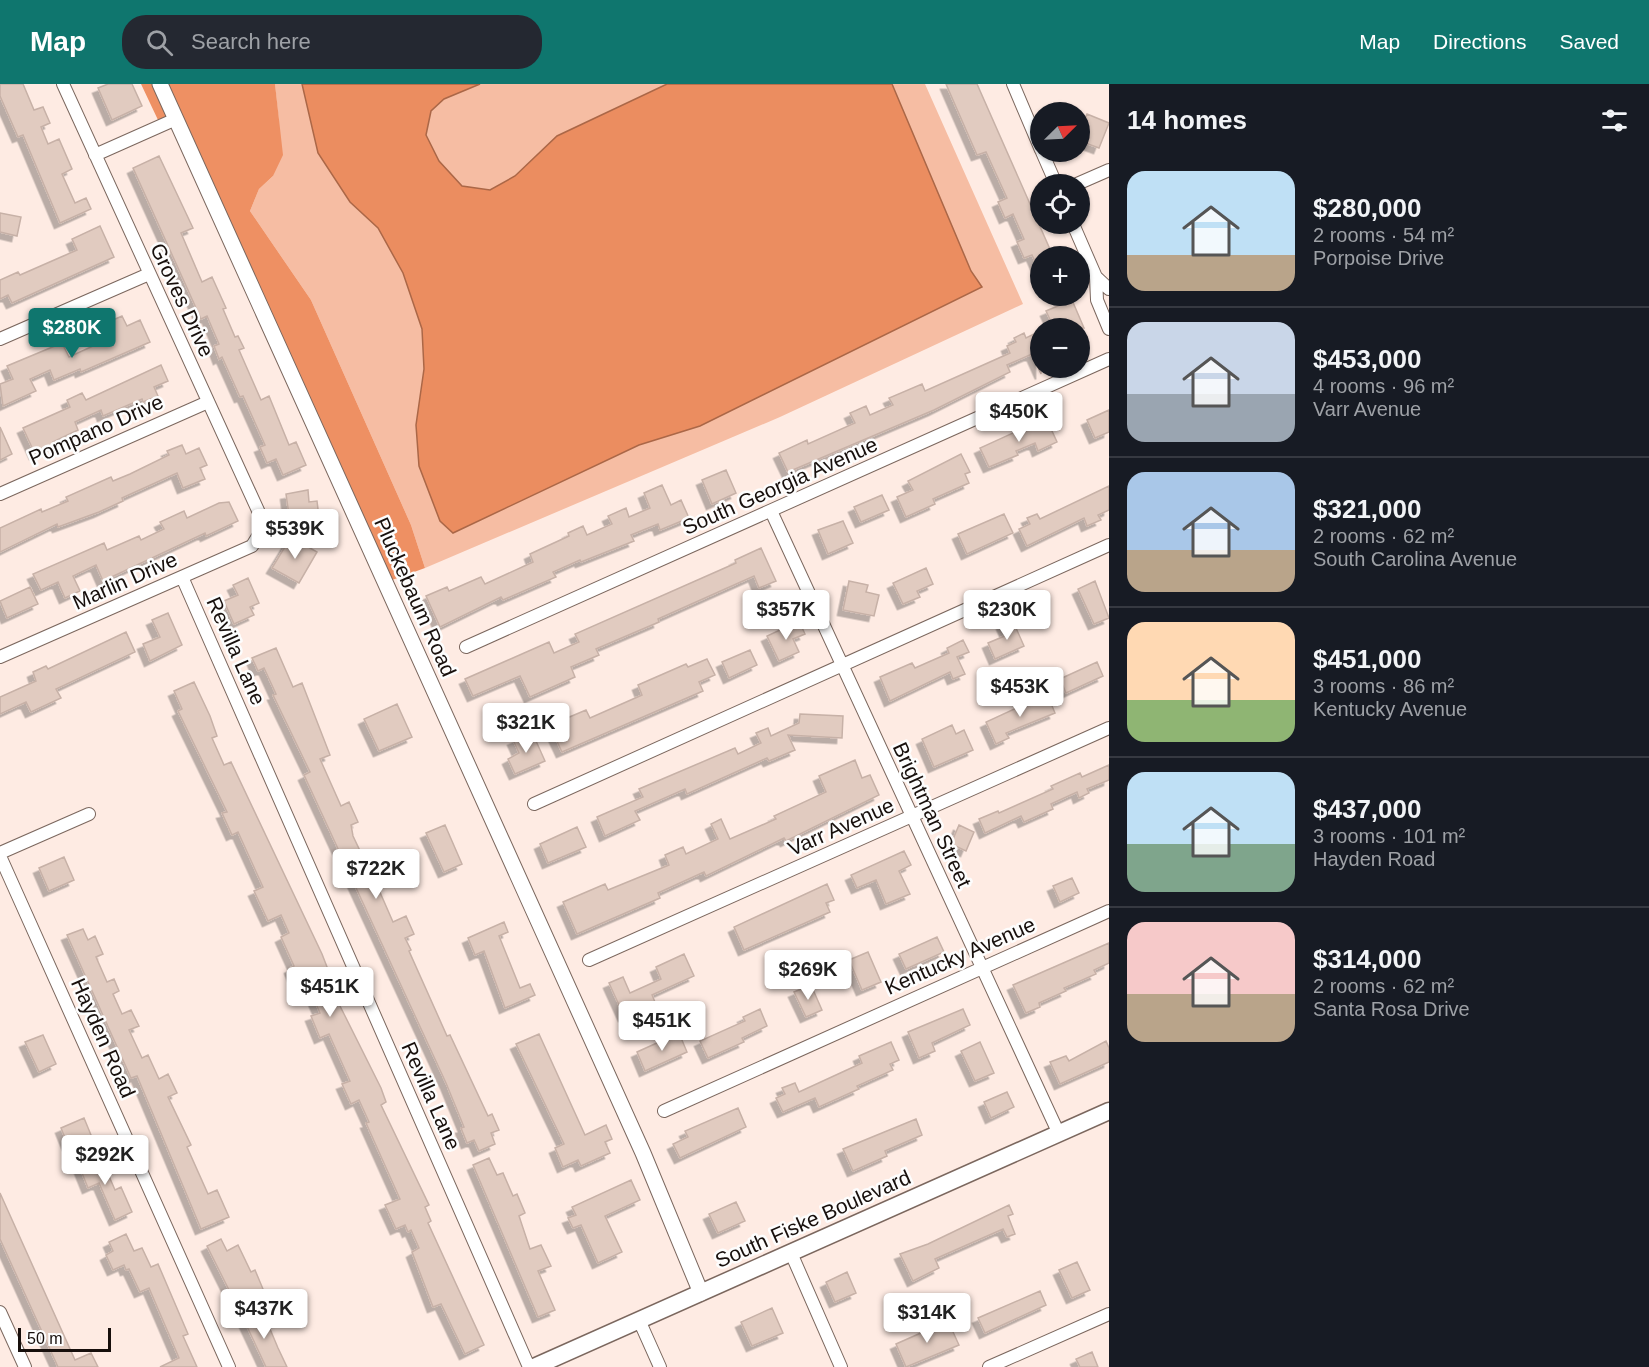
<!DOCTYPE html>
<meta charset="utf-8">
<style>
body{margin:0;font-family:Helvetica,sans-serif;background:#242831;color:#f1f3f6;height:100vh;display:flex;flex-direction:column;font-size:22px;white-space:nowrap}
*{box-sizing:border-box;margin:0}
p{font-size:20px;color:#9ea1a6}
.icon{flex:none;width:33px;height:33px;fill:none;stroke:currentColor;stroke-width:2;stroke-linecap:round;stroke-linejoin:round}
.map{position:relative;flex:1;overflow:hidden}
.sheet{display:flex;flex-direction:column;background:#171b24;width:540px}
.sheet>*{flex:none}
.needle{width:39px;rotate:66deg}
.controls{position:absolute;left:1030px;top:18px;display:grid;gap:12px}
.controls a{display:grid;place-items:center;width:60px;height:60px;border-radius:50%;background:#171b24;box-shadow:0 2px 4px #0004;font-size:30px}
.scale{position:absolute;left:18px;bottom:15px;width:93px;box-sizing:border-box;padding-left:6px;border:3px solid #170f0c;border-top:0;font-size:16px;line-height:21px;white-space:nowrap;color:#170f0c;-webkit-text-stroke:4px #fdfdfd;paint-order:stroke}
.price{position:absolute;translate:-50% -51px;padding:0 14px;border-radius:6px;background:#fff;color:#222;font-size:20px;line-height:39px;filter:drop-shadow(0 2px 3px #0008)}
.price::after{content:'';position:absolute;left:50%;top:36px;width:18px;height:14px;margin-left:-9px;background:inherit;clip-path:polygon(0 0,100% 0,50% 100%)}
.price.active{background:#0f766e;color:#fff}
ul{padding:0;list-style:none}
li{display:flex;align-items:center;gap:18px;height:150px;padding:0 18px}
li+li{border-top:2px solid #363941}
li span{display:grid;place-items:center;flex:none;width:168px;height:120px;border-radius:18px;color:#555}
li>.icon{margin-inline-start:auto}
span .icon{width:72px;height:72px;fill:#fffc;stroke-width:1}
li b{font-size:26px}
h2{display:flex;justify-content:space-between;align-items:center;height:72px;padding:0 18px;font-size:26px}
header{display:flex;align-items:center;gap:36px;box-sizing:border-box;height:84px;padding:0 30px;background:#0f766e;color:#fff}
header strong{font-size:28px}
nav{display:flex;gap:33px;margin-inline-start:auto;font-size:21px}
.search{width:420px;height:54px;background:#242831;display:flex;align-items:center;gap:15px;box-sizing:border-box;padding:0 21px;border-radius:24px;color:#9ea1a6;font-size:22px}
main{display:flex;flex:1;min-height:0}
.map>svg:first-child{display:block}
.green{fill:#f6bda3}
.forest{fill:#ee9063}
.water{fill:#eb8d60;stroke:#ab6747;stroke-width:1.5}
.building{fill:#e1cbc0;stroke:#c7b1a7;stroke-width:1.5;filter:url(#shadow)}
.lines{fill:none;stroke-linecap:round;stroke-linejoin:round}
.minor-casing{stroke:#7b675e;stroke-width:14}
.tertiary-casing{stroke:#7b675e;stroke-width:17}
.secondary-casing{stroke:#7b675e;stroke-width:19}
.minor{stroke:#fff;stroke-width:12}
.tertiary{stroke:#fff;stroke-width:15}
.secondary{stroke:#fff;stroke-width:16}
.labels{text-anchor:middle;stroke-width:5;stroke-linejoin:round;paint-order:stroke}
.street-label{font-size:21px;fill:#170f0c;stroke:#fdfdfd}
</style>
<header>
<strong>Map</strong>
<div class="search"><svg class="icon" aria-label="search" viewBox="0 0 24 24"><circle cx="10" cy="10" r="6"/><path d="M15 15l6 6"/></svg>Search here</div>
<nav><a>Map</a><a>Directions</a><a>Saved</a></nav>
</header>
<main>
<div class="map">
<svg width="1109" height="1283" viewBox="0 0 1109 1283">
<defs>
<filter id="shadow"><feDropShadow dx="-5.5" dy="5.5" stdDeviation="0" flood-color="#0004"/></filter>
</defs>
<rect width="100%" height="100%" fill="#feebe3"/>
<path class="green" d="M275,0H302L319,69L350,118L378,144L403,189L422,245L424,285L416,341L419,382L440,437L453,449L639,361L700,342L982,203L971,187L892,0H925L1023,220L780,333L425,484L411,441L311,216L250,127L259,105L273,92L279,38Z
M480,0H667L557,52L515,92L490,106L462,102L438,77L426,52L431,27L444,15Z"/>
<path class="forest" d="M141,0H152L167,32L158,36Z
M168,0H275L283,71L273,92L259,105L250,127L311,216L411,441L425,484L392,496Z"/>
<path class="water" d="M302,0H480L444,15L431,27L426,51L439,77L462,102L490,106L515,92L557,52L667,0H892L971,187L982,203L700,342L639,361L453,449L440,437L419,382L416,341L424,285L422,245L403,189L378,144L350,118L318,69Z"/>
<path class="building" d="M0,0H23L34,26L43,23L50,39L41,43L48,60L59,55L72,85L62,90L75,119L86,114L91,125L60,139L23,51L18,53L0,12Z
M108,0H132L142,22L112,36L98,4Z
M946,0H977L1053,172H1041V191L1032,171L1024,174L1017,158L1024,155L1013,130L1005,134L998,118L1007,114L986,68L977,71Z
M1087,30L1109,39L1099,64L1080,57V38L1083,39Z
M159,72L193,144L181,149L202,198L212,193L226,224L223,225L235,253L238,252L244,264L239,266L261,316L269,312L289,361L296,358L306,381L283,391L276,375L267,379L260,363L265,361L243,312L240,313L222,273L219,275L214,262L219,260L207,232L201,235L133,84Z
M0,129L21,133L17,152L0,148Z
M100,142L114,173L12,219L8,211L0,215V196L18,188L20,191L77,166L72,155Z
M1072,216L1084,244H1054L1046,227Z
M122,232L127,242L140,236L150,258L81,288L80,285L54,296L50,286L30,295L36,307L3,322L0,300L13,295L7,282L62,259L69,273L113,253L106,239Z
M1024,249L1026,254L1036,249L1041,261V290L1032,270L1007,281L1010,288L934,326L788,388L779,369L807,356L808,360L855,339L850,329L866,322L870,331L893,321L889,314L922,300L925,307L1010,269L1007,262L1016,258L1014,254Z
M161,281L168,297L154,303L158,312L143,318L142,315L103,332L101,326L75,338L78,346L53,358L54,361L35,370L23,344L70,323L67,316L82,309L86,316Z
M1109,326V348L1095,354L1087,336Z
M1046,334L1057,358L1038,367L1035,359L1016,367L1018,371L989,383L980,364Z
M0,343L12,370L0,376Z
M182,361L186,370L199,364L207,381L200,384L205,395L183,404L177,389L122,414L123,417L99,428L58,443L57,440L0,468V444L41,425L42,428L68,417L66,413L111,393L113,397L130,390L169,371L167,367Z
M961,370L970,388L965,390L969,399L933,415L935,420L906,433L897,413L913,406L908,397Z
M726,386L736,409L712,420L702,396Z
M662,401L671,421L681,416L689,434L660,446L658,440L631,451L634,457L581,478L580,476L553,488L556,493L503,516L501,513L440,543L426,512L447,503L449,507L481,493L485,500L533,478L530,470L569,452L568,449L583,442L587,451L612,440L608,432L626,424L629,433L650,424L644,409Z
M1109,402V426L1098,431L1101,436L1087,442L1084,434L1027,462L1019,445L1030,440L1027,434L1037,430L1040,435Z
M308,406L309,418L317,417L320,441L291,445L286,410Z
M882,411L889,426L861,438L854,423Z
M229,418L238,437L206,452L205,449L103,497L96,481L73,492L80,507L65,514L58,498L41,506L33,490L104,459L107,466L139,452L141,456L164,445L160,438L184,427L187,434L219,419Z
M1004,430L1013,449L967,470L958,450Z
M843,437L853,459L828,470L818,446Z
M291,453L317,468L299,499L272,484Z
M761,464L776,497L759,504L754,492L658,535L659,538L596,565L599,571L571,583L575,593L530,613L520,592L473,612L465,595L549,558L554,569L579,558L575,550L736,479L735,476Z
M926,484L933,500L917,507L920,513L903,520L893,499Z
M248,494L259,519L250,523L254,531L234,540L224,517L238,511L233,501Z
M849,497L868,501L866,508L879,511L874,532L843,526Z
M1095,497L1109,534L1094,540L1078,505Z
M30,503L38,520L7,534L0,517Z
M168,529L182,561L150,577L143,560L160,553L152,536Z
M1012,535L1024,562L995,575L988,559L1007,551L1002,540Z
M799,537L805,550L793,555L799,568L779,577L767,552Z
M126,548L135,568L56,605L61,614L31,628L26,618L0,630V613L36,597L33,588L46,582L48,585Z
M963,556L969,568L957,573L965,590L953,595L950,588L890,617L880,593L912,579L915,584L949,569L947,564Z
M276,564L293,603L302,599L330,671L320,675L341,722L349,718L358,738L351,741L353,752L362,771L367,769L376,788L372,790L393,838L406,832L414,850L405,854L411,866L409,867L447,952L450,951L488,1032L492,1030L499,1046L491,1049L495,1060L479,1067L474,1056L467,1059L461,1044L464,1043L446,999L304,691L310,688L273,611L276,610L264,584L258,587L252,574Z
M750,566L757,581L729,594L722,578Z
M707,575L715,591L699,598L703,607L562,668L554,651L564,646L560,637L586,626L590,634L642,611L638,601L686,580L688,583Z
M1097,578L1103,592L1066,609L1060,595Z
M194,598L210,632L217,652L212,654L224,681L231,678L322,870L334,901L330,902L381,1004L386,1018L381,1021L429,1121L425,1123L431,1137L428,1139L484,1261L465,1270L441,1220L433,1223L412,1168L419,1164L411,1146L408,1148L405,1141L396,1145L385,1121L400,1115L366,1039L369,1038L359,1016L351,1020L342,1000L350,997L329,950L320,954L311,932L320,929L308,902L299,906L290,884L294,882L281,853L289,849L281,831L268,837L254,807L263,803L238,748L232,751L222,729L227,728L178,627L182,625L174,607Z
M1047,610L1055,629L1006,649L1009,654L996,660L986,638Z
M397,620L412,653L379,667L364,635Z
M800,630L843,632L842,654L788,651L795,666L769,677L767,674L687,710L685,705L635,727L640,736L605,752L597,733L643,713L639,705L735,664L738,670L761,659L756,649L768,644L771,652L799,639Z
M952,641L956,650L964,646L973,666L934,683L922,655Z
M532,648L545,677L515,690L508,675L519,669L513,656Z
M855,676L862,694L870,691L879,711L786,757L784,754L706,792L704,788L658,809L660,814L577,850L563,818L605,800L608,806L669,781L665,771L683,763L686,770L718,755L711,740L721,735L730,755L776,735L774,732L826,708L819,692Z
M1109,681V696L1087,705L1089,709L1079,714L1077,708L1051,720L1053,725L1024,738L1021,732L985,749L979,735L998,727L999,729L1053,705L1051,702L1080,689L1082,693Z
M445,741L462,780L444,788L426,749Z
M959,741L974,748L966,767L951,760Z
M577,743L586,763L548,779L540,760Z
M904,767L911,781L899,787L910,810L886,820L876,796L857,804L851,791Z
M64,773L74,796L49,807L39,784Z
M1072,794L1079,809L1060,818L1053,802Z
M827,800L834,816L826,819L830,828L744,866L734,843Z
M504,838L508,848L499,852L520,904L530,900L535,911L505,924L484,867L475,871L468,854Z
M83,845L88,856L95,852L103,870L96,873L107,898L114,895L119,907L113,910L122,930L131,926L139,942L129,946L142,974L148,971L159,995L168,990L177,1009L168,1013L191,1061L187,1063L208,1110L217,1106L229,1133L201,1145L137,992L131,994L67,851Z
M937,853L944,868L906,885L899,870Z
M1109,859V879L1094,886L1096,890L1064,904L1066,907L1039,919L1040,923L1026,929L1013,901Z
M868,868L881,898L862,906L849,876Z
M684,870L694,892L652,911L655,918L624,932L609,899L623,893L630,909L661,895L656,883Z
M811,901L822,926L806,933L794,908Z
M760,925L767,942L742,954L744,958L708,974L700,957L745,937L743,933Z
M963,925L970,941L932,959L935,967L919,974L908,948Z
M679,949L687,968L645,987L637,968Z
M539,950L585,1051L606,1041L612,1055L605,1058L610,1069L581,1082L578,1076L563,1083L555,1064L564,1060L516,960Z
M43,951L56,980L39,988L25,958Z
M1106,957L1109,964V978L1060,1000L1050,978L1066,972L1069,977Z
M891,958L899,976L890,980L893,986L857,1002L859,1005L819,1023L815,1014L783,1028L776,1014L785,1010L782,1004L795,999L799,1008L862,979L859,972Z
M980,958L994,989L975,997L961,967Z
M1007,1008L1014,1023L991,1034L984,1018Z
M738,1024L746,1043L680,1074L673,1060L688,1053L685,1047Z
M84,1034L91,1051L68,1061L61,1044Z
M916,1035L922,1051L885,1067L887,1072L853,1087L843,1065Z
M99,1069L115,1106L121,1103L132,1128L115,1136L99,1099L88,1104L80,1084L84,1082L82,1076Z
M489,1074L497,1091L503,1089L513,1112L517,1110L525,1129L519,1132L530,1165L541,1161L551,1182L538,1187L555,1226L538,1233L473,1081Z
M631,1096L640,1116L605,1132L622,1168L598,1179L581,1141L573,1144L568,1134L576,1131L572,1123Z
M0,1109L75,1276L91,1269L98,1283H58L0,1155Z
M736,1118L745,1137L718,1149L709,1130Z
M1009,1121L1013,1130L1008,1132L1015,1150L1007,1153L1003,1145L935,1175L939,1184L913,1197L900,1170L928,1160Z
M126,1150L134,1167L142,1164L151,1183L158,1180L188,1250L183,1252L197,1283H160L179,1274L149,1204L140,1208L129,1185L126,1186L124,1181L113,1186L106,1171L113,1167L109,1158Z
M221,1155L227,1167L238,1161L251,1188L255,1186L263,1205L235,1218L207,1162Z
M1077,1178L1090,1206L1072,1214L1059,1186Z
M847,1188L856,1209L835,1218L826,1198Z
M1040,1207L1046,1221L985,1249L978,1234Z
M772,1224L783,1249L752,1262L741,1238Z
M262,1226L278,1264L287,1283H266L243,1234Z
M948,1237L959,1261L906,1283L896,1260Z
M1092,1268L1098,1283H1080L1076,1275Z"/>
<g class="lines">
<defs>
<path id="minor" d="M1013,0L1041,66
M1042,68L1056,100
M95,71L176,35
M1077,100L1109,86
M1073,140L1096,193L1097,216L1109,245
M1096,193L1109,205
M0,255L149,190
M0,410L208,318
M771,427L1059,1050
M182,493L529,1283
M466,563L1109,275
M0,573L252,462L260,449L261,433L63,0
M534,720L1109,461
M0,769L89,730
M0,772L229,1283
M589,876L1109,644
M664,1027L1109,827
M791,1169L841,1283
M0,1228L25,1283
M639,1236L660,1283
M989,1283L1109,1230"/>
<path id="tertiary" d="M160,0L643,1069L701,1209"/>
<path id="secondary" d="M534,1283L1109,1027"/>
</defs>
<use href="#minor" class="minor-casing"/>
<use href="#tertiary" class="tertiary-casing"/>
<use href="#secondary" class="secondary-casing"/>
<use href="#minor" class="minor"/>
<use href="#tertiary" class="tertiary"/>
<use href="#secondary" class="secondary"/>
</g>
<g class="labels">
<g class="street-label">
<text transform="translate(182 216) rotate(65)" y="7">Groves Drive</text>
<text transform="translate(96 346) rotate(-24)" y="7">Pompano Drive</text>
<text transform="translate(780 402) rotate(-24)" y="7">South Georgia Avenue</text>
<text transform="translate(125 497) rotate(-24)" y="7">Marlin Drive</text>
<text transform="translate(415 513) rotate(66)" y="7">Pluckebaum Road</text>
<text transform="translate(236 567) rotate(66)" y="7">Revilla Lane</text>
<text transform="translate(932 731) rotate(65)" y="7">Brightman Street</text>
<text transform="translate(841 743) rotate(-24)" y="7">Varr Avenue</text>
<text transform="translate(960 872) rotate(-24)" y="7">Kentucky Avenue</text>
<text transform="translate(103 954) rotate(66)" y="7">Hayden Road</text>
<text transform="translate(431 1012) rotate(66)" y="7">Revilla Lane</text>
<text transform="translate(813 1135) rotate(-24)" y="7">South Fiske Boulevard</text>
</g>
</g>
</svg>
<div class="controls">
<a><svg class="needle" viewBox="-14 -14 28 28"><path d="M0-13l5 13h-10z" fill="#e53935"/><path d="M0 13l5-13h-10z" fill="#9ea1a6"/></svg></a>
<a><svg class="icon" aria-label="locate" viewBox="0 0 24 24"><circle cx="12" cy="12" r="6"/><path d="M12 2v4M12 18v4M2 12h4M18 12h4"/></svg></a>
<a>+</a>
<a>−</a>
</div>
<div class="scale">50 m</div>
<b class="price active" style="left:72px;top:275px">$280K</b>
<b class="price" style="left:1019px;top:359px">$450K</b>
<b class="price" style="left:295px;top:476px">$539K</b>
<b class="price" style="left:786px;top:557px">$357K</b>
<b class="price" style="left:1007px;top:557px">$230K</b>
<b class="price" style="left:1020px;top:634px">$453K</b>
<b class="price" style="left:526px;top:670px">$321K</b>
<b class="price" style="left:376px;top:816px">$722K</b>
<b class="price" style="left:808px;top:917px">$269K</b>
<b class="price" style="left:330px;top:934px">$451K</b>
<b class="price" style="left:662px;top:968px">$451K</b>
<b class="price" style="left:105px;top:1102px">$292K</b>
<b class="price" style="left:264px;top:1256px">$437K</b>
<b class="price" style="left:927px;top:1260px">$314K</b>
</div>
<section class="sheet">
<h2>14 homes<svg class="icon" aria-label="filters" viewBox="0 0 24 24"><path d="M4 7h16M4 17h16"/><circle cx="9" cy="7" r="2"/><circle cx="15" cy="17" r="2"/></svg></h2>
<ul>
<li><span style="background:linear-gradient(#bfe0f5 70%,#b9a48a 0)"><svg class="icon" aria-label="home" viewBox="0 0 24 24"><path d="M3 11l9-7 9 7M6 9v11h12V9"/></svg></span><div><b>$280,000</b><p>2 rooms · 54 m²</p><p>Porpoise Drive</p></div></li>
<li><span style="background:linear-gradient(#c9d6e8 60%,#9aa5b1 0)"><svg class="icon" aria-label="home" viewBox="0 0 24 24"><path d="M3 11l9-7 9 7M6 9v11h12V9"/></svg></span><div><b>$453,000</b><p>4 rooms · 96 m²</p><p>Varr Avenue</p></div></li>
<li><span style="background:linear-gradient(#a9c7e8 65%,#b9a48a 0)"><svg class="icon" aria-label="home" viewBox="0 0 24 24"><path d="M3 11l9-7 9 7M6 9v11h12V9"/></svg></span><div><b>$321,000</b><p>2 rooms · 62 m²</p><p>South Carolina Avenue</p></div></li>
<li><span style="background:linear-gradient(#ffd9b3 65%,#8fb573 0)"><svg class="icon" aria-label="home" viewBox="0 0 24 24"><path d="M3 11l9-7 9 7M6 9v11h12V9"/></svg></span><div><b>$451,000</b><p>3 rooms · 86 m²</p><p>Kentucky Avenue</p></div></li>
<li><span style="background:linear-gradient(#bfe0f5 60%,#7fa58c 0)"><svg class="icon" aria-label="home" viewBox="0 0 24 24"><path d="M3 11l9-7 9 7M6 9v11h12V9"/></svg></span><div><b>$437,000</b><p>3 rooms · 101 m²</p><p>Hayden Road</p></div></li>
<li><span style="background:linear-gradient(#f6c9c9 60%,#b9a48a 0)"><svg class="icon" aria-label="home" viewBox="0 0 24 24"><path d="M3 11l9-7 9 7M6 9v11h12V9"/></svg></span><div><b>$314,000</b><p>2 rooms · 62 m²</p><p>Santa Rosa Drive</p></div></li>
</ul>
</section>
</main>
